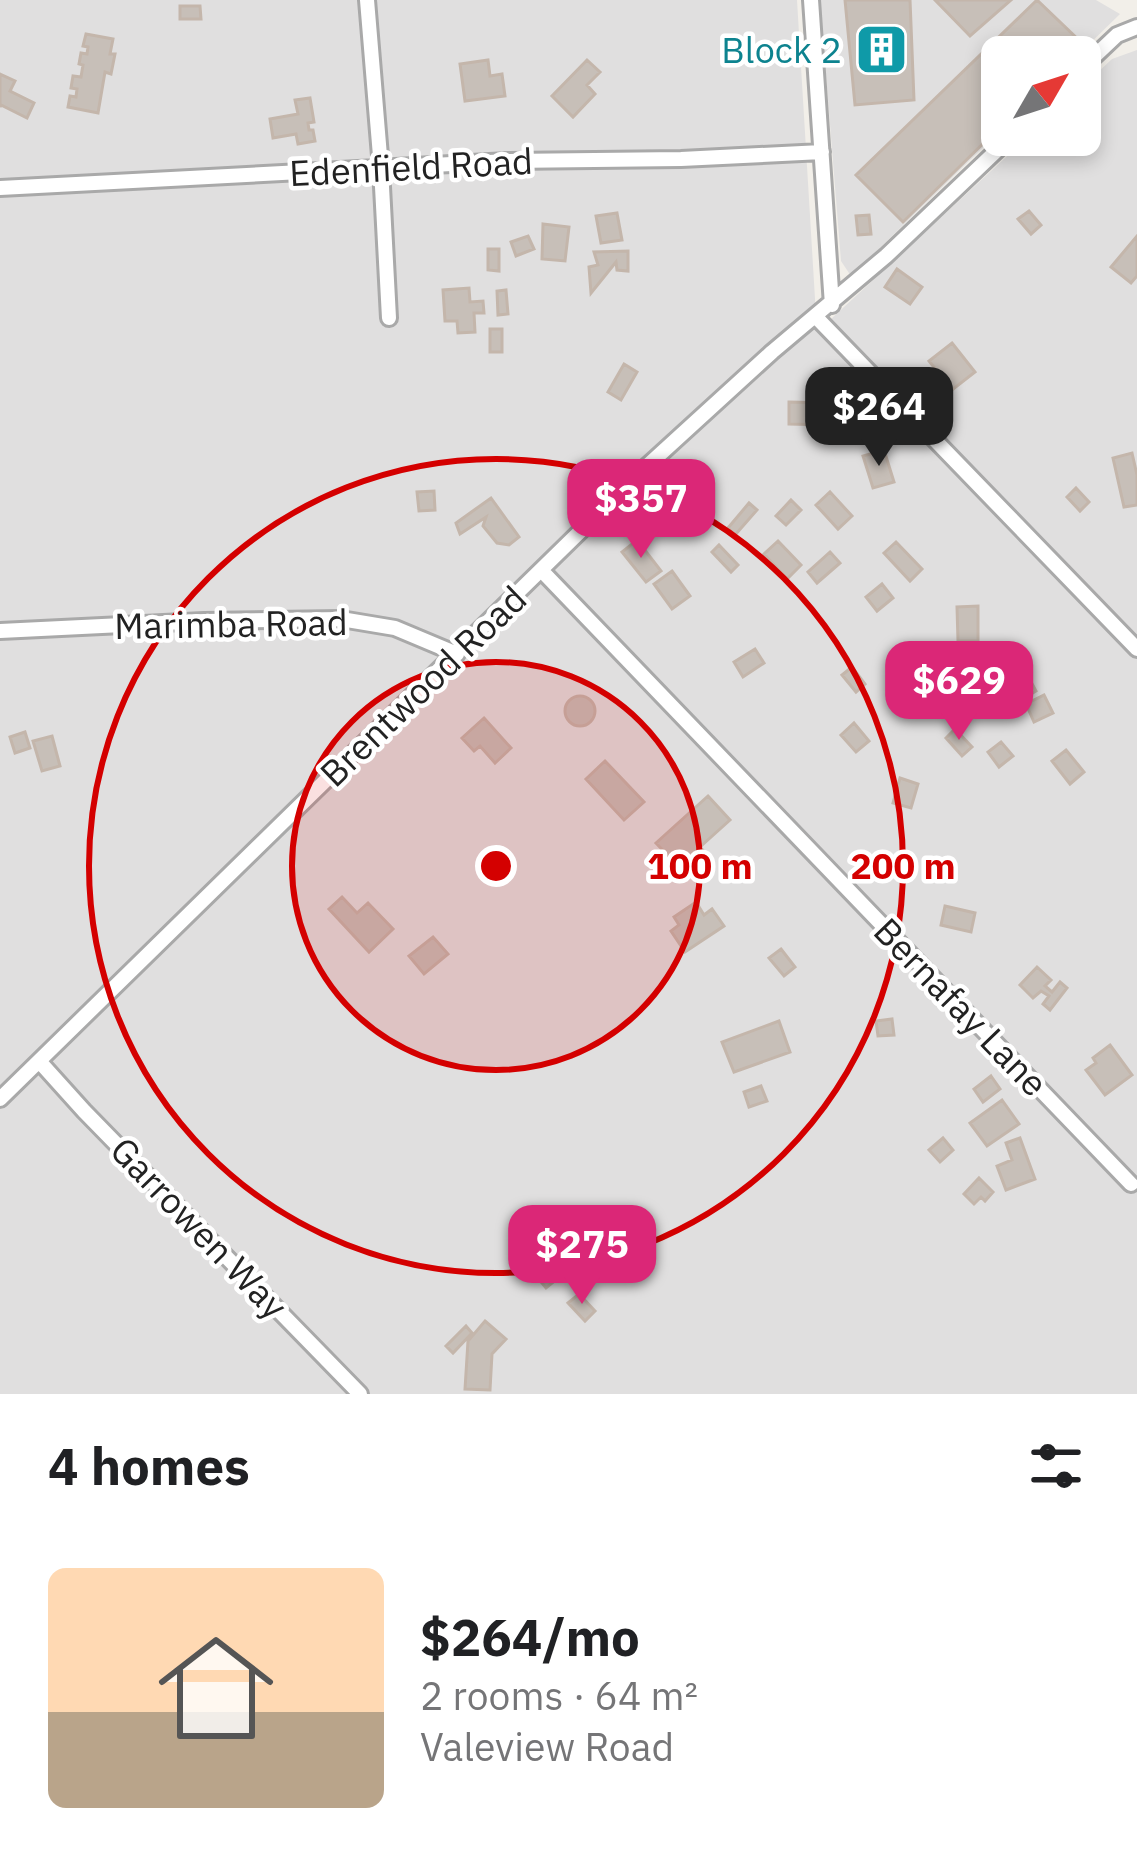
<!DOCTYPE html>
<meta charset="utf-8">
<style>
body{margin:0;font-family:"IBM Plex Sans",sans-serif;background:#f2f2f2;color:#202124;height:100vh;display:flex;flex-direction:column;font-size:45px;white-space:nowrap}
*{box-sizing:border-box;margin:0}
p{font-size:39px;color:#757577}
.icon{flex:none;width:66px;height:66px;fill:none;stroke:currentColor;stroke-width:2;stroke-linecap:round;stroke-linejoin:round}
.map{position:relative;height:1394px;overflow:hidden}
.panel{display:flex;flex-direction:column;background:#fff;flex:1}
.panel>*{flex:none}
.needle{width:78px;rotate:51deg}
.tools{position:absolute;left:981px;top:36px;display:grid;gap:24px}
.tools a{display:grid;place-items:center;width:120px;height:120px;border-radius:18px;background:#fff;box-shadow:0 6px 18px #0003;font-size:60px}
.price{position:absolute;translate:-50% -102px;padding:0 27px;border-radius:24px;background:#db2777;color:#fff;font-size:39px;line-height:78px;filter:drop-shadow(0 3px 6px #0008)}
.price::after{content:'';position:absolute;left:50%;top:72px;width:36px;height:27px;margin-left:-18px;background:inherit;clip-path:polygon(0 0,100% 0,50% 100%)}
.price.on{background:#222;color:#fff}
ul{padding:0;list-style:none}
li{display:flex;align-items:center;gap:36px;height:300px;padding:0 48px}
li span{display:grid;place-items:center;flex:none;width:336px;height:240px;border-radius:18px;color:#555}
li>.icon{margin-inline-start:auto}
span .icon{width:144px;height:144px;fill:#fffc;stroke-width:1}
li b{font-size:51px}
h2{display:flex;justify-content:space-between;align-items:center;height:144px;padding:0 48px;font-size:51px}
.map>svg:first-child{display:block}
.residential{fill:#e0dfdf}
.building{fill:#c7bfb8;stroke:#c4b6ab;stroke-width:3}
.lines{fill:none;stroke-linecap:round;stroke-linejoin:round}
.minor-casing{stroke:#a9a9a9;stroke-width:20}
.minor{stroke:#fff;stroke-width:14}
.ring{fill:none;stroke:#d40000;stroke-width:6}
.labels{text-anchor:middle;stroke-width:9;stroke-linejoin:round;paint-order:stroke}
.culture-label{font-size:36px;fill:#0d838f;stroke:#fff;text-anchor:end}
.street-label{font-size:36px;fill:#222;stroke:#fff}
.centre{fill:#d40000;stroke:#fff;stroke-width:6}
.ring-label{font-size:36px;text-anchor:middle;font-weight:bold;fill:#d40000;stroke:#fff;stroke-width:9;stroke-linejoin:round;paint-order:stroke}
</style>
<div class="map">
<svg width="1137" height="1394" viewBox="0 0 1137 1394">
<rect width="100%" height="100%" fill="#f2efe9"/>
<path class="residential" d="M0,0H797L817,332L1030,135H1080V89L1112,59L1137,50V1394H0Z
M820,0H1096L1120,14L1076,57H1002V129L851,276L841,261Z"/>
<path class="building" d="M845,0H910L914,100L855,105Z
M935,0H1011L970,36Z
M1037,0L1084,45L1071,57H1002V125L903,222L856,175Z
M180,6H200L201,19H180Z
M86,34L113,39L110,54H115L111,74L105,72L98,113L68,107L70,96L76,97L77,89L71,88L73,76L81,77L83,65L79,64L81,53L87,54L88,47L83,46Z
M488,60L490,76L502,74L505,96L465,101L460,64Z
M587,60L600,72L587,85L595,94L573,117L552,96Z
M0,74L15,81L10,91L34,103L27,118L1,105L0,107Z
M310,98L314,122L308,123L309,130H313L315,141L298,144L296,134L273,138L270,119L298,114L295,100Z
M1029,211L1041,225L1031,234L1018,219Z
M617,213L622,240L601,243L596,216Z
M869,215L871,234L858,235L856,216Z
M543,224L569,227L565,261L542,259Z
M528,236L534,249L516,256L511,242Z
M1137,236V276L1131,283L1111,267Z
M488,249H499V271L488,270Z
M628,251V271L617,270L616,262L591,293L589,267L598,265L594,252Z
M897,269L922,287L910,304L885,287Z
M469,288L470,302L483,301L484,313H474L475,332L458,333L457,321H445L443,290Z
M506,290L508,314L498,315L497,291Z
M490,329H502V352H490Z
M952,343L975,372L952,390L929,361Z
M624,364L637,372L621,400L608,392Z
M789,402L829,403V425L789,424Z
M884,450L894,482L873,488L863,456Z
M1132,453L1137,475V505L1124,507L1113,458Z
M1076,488L1089,502L1080,511L1067,497Z
M434,491L435,510L419,511L417,492Z
M830,492L852,516L838,529L816,505Z
M491,498L519,537L509,545L497,543L483,526L486,517L460,534L456,523Z
M791,500L801,510L786,525L776,516Z
M749,503L757,510L735,535L728,528Z
M637,540L661,571L646,582L622,552Z
M778,541L801,565L787,579L764,554Z
M896,542L922,569L910,581L884,553Z
M719,545L738,565L731,572L712,552Z
M830,552L840,563L817,583L808,572Z
M672,571L690,596L672,609L654,584Z
M882,584L893,598L877,611L866,597Z
M978,606V641H958L957,607Z
M755,649L764,663L743,677L734,662Z
M1018,658L1036,691L1010,707L991,673Z
M852,667L865,684L856,692L842,675Z
M1044,695L1053,713L1034,722L1026,704Z
M565 711a15 15 0 1 1 30 0a15 15 0 1 1-30 0Z
M484,718L511,748L495,763L480,746L474,751L462,738Z
M854,723L869,741L856,752L841,735Z
M955,729L972,747L962,756L946,738Z
M25,732L30,748L15,753L10,737Z
M52,736L60,766L42,771L33,741Z
M1001,742L1013,756L999,767L988,752Z
M1066,750L1084,772L1070,784L1052,761Z
M605,761L644,802L624,820L586,779Z
M900,778L918,784L911,808L893,803Z
M708,796L730,820L700,847L709,857L697,868L689,859L680,868L656,843Z
M342,897L357,913L368,903L393,929L369,952L329,909Z
M696,902L704,915L712,909L724,926L685,952L671,931L679,925L674,917Z
M945,906L975,913L971,932L941,925Z
M433,937L448,954L424,974L409,956Z
M781,949L795,967L784,976L769,958Z
M1037,967L1051,980L1045,986L1052,992L1060,982L1067,988L1050,1010L1043,1004L1049,996L1041,991L1033,998L1020,985Z
M892,1019L894,1035L878,1036L876,1021Z
M779,1021L790,1052L734,1072L722,1042Z
M1110,1045L1132,1075L1105,1095L1086,1070L1096,1063L1093,1058Z
M991,1076L1000,1089L983,1102L974,1089Z
M761,1086L767,1101L749,1107L744,1092Z
M1002,1100L1019,1124L987,1146L970,1123Z
M943,1138L953,1150L940,1162L929,1150Z
M1020,1138L1035,1179L1006,1190L997,1166L1012,1160L1006,1143Z
M979,1178L993,1192L985,1201L981,1197L974,1204L964,1194Z
M543,1262L557,1279L546,1288L532,1271Z
M579,1294L595,1311L585,1321L568,1303Z
M485,1321L506,1339L492,1354L490,1390L465,1389L468,1341Z
M466,1326L472,1333L453,1353L446,1346Z"/>
<g class="lines">
<defs>
<path id="minor" d="M367,0L381,168L389,318
M811,0L832,305
M1080,70L1117,35L1137,27
M0,188L508,161L681,159L822,152
M816,317L1137,649
M542,571L1131,1184
M0,631L204,621L341,619L395,628L457,654
M39,1061L84,1111L360,1394
M0,1099L646,467L772,352L886,256L1013,135"/>
</defs>
<use href="#minor" class="minor-casing"/>
<use href="#minor" class="minor"/>
</g>
<circle cx="496" cy="866" r="204" fill="#d40000" fill-opacity=".12"/>
<g class="ring">
<circle cx="496" cy="866" r="204"/>
<circle cx="496" cy="866" r="407"/>
</g>
<defs>
<symbol id="building-square" viewBox="-11 -11 22 22"><rect x="-9" y="-9" width="18" height="18" rx="4" fill="#0f9aa8" stroke="#fff"/><path d="M-4-6H4V6H1V3H-1V6H-4ZM-2.5-4.3h1.7v1.8h-1.7ZM.8-4.3h1.7v1.8H.8ZM-2.5-1h1.7V.8h-1.7ZM.8-1h1.7V.8H.8Z" fill="#fff"/></symbol>
</defs>
<g fill-rule="evenodd">
<use href="#building-square" x="852" y="20" width="59" height="59"/>
</g>
<g class="labels">
<g class="culture-label">
<text x="842" y="63">Block 2</text>
</g>
<g class="street-label">
<text transform="translate(411 167) rotate(-3)" y="13">Edenfield Road</text>
<text transform="translate(231 624) rotate(-1)" y="13">Marimba Road</text>
<text transform="translate(423 686) rotate(-44)" y="13">Brentwood Road</text>
<text transform="translate(961 1007) rotate(46)" y="13">Bernafay Lane</text>
<text transform="translate(199 1228) rotate(46)" y="13">Garrowen Way</text>
</g>
</g>
<circle cx="496" cy="866" r="18" class="centre"/>
<g class="ring-label">
<text x="700" y="879">100 m</text>
<text x="903" y="879">200 m</text>
</g>
</svg>
<div class="tools">
<a><svg class="needle" viewBox="-14 -14 28 28"><path d="M0-13l5 13h-10z" fill="#e53935"/><path d="M0 13l5-13h-10z" fill="#757577"/></svg></a>
</div>
<b class="price on" style="left:879px;top:469px">$264</b>
<b class="price" style="left:641px;top:561px">$357</b>
<b class="price" style="left:959px;top:743px">$629</b>
<b class="price" style="left:582px;top:1307px">$275</b>
</div>
<section class="panel">
<h2>4 homes<svg class="icon" aria-label="filters" viewBox="0 0 24 24"><path d="M4 7h16M4 17h16"/><circle cx="9" cy="7" r="2"/><circle cx="15" cy="17" r="2"/></svg></h2>
<ul>
<li><span style="background:linear-gradient(#ffd9b3 60%,#b9a48a 0)"><svg class="icon" aria-label="home" viewBox="0 0 24 24"><path d="M3 11l9-7 9 7M6 9v11h12V9"/></svg></span><div><b>$264/mo</b><p>2 rooms · 64 m²</p><p>Valeview Road</p></div></li>
</ul>
</section>
